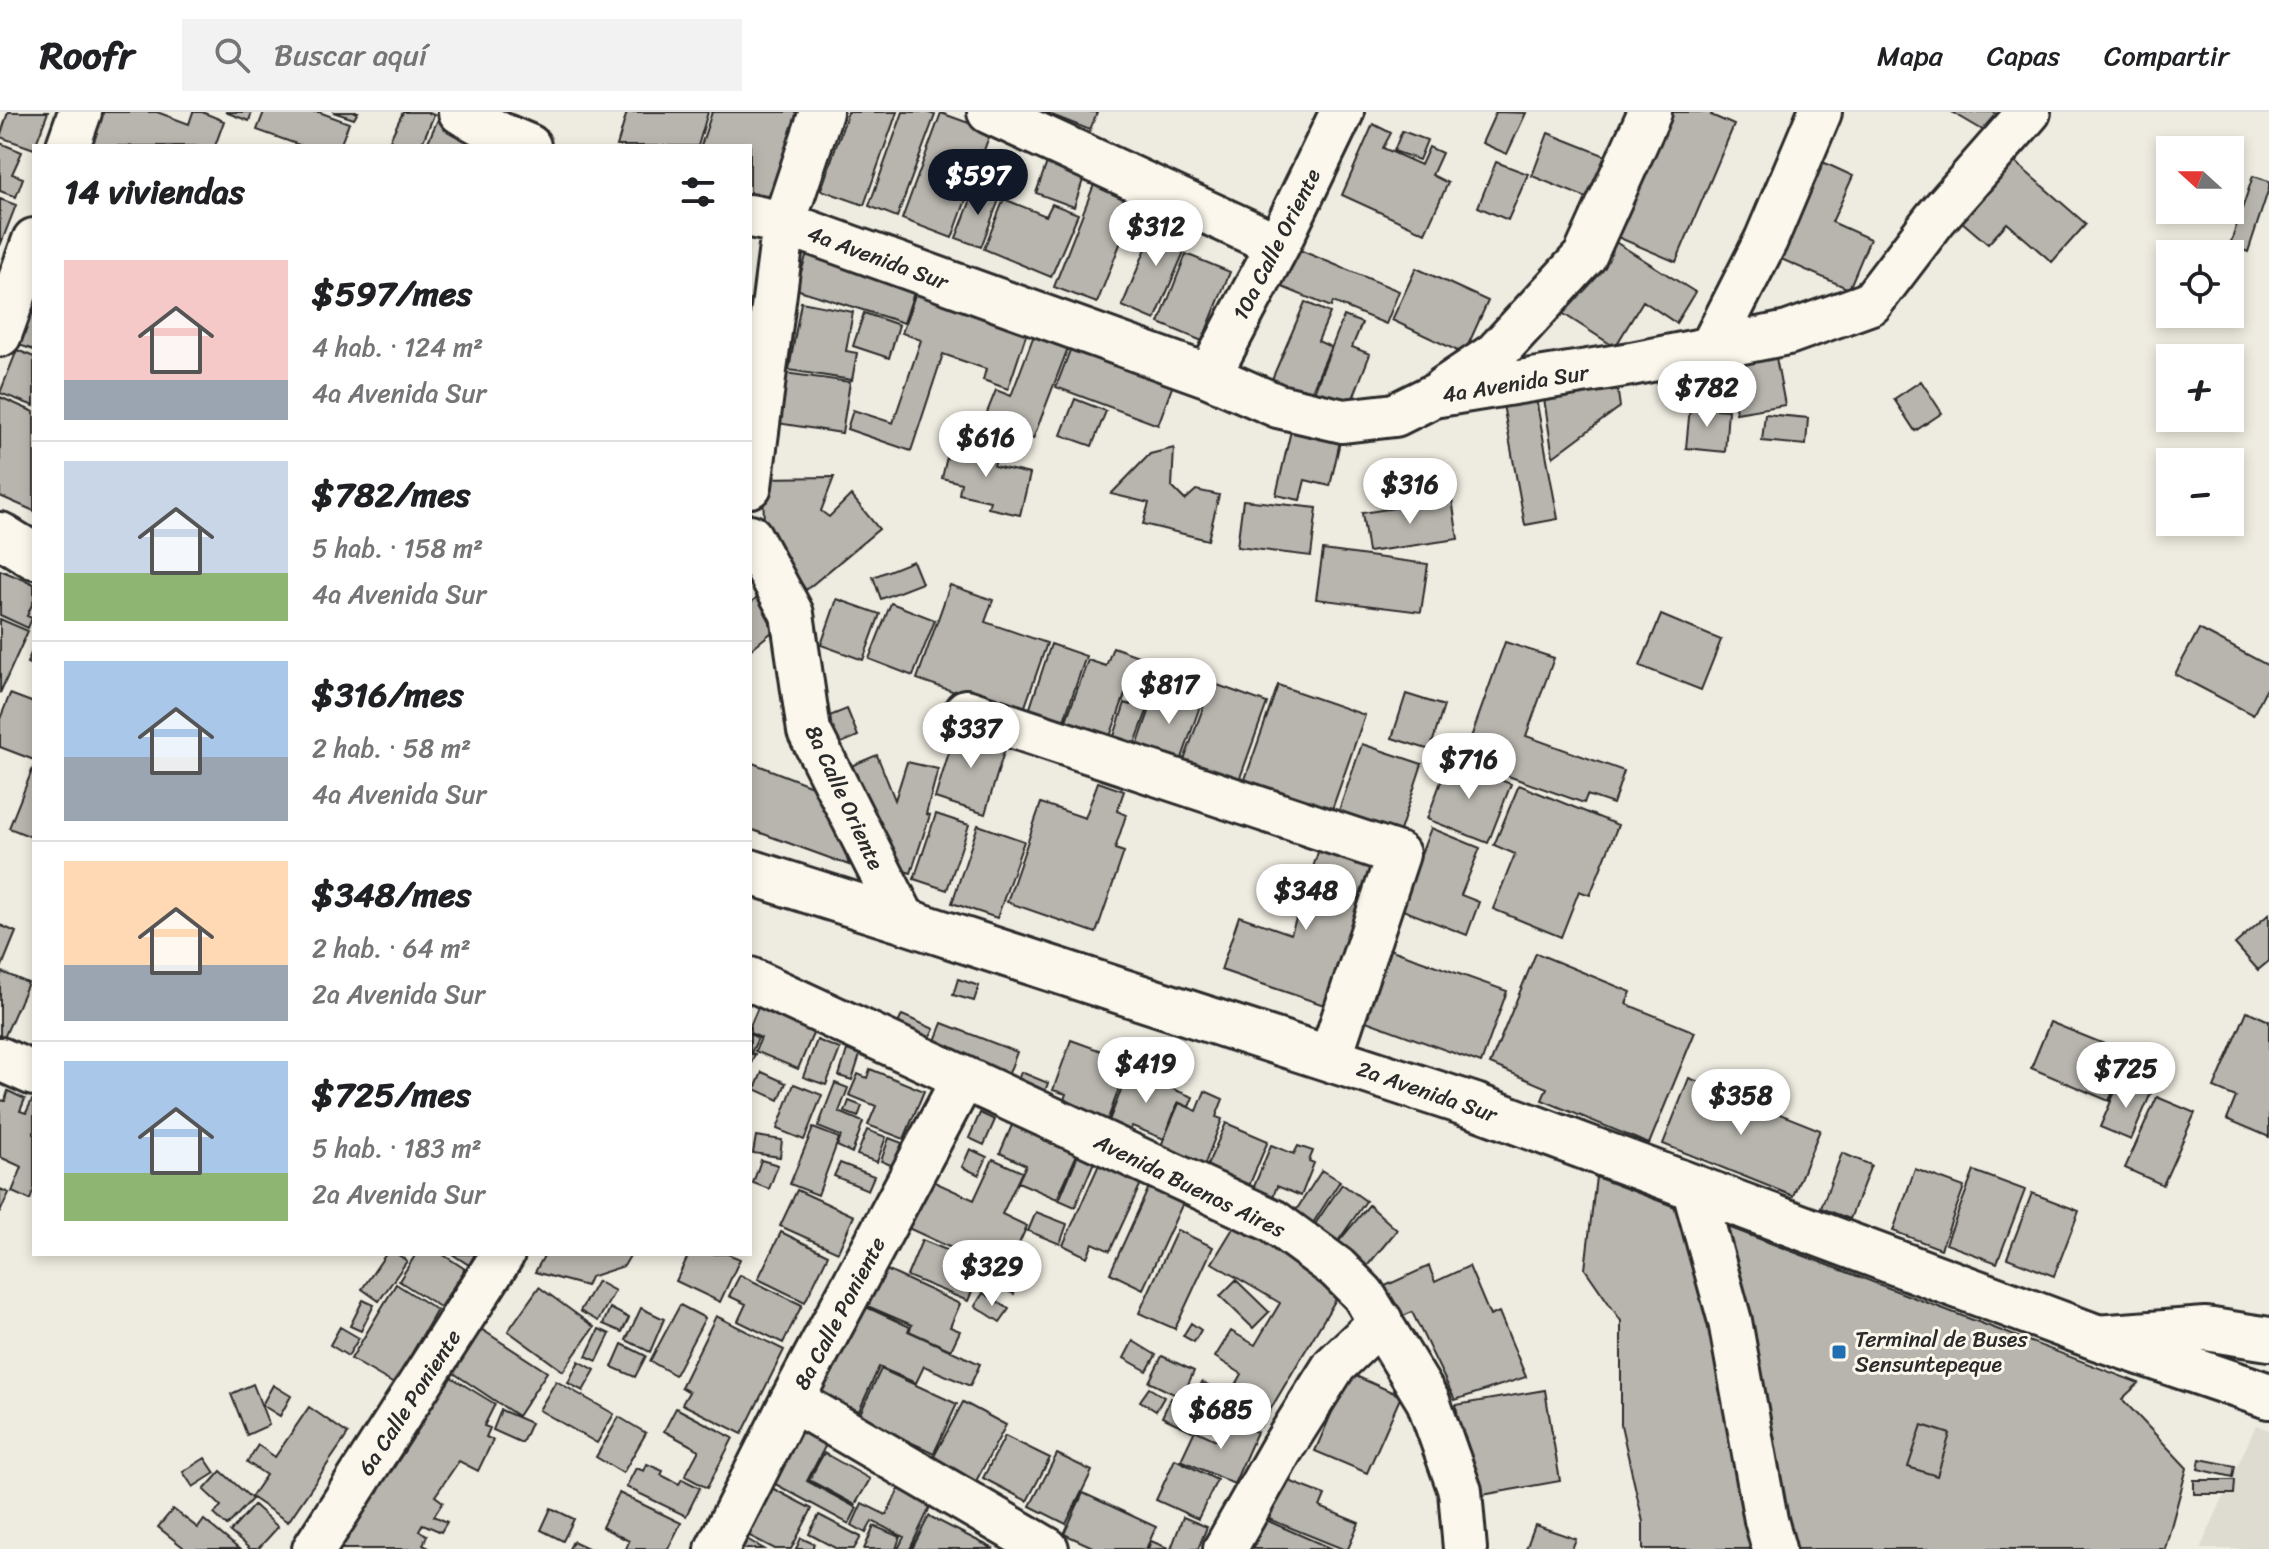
<!DOCTYPE html>
<html lang="es">
<meta charset="utf-8">
<style>
body{margin:0;font-family:Sriracha,sans-serif;background:#f2f2f2;color:#202124;height:100vh;display:flex;flex-direction:column;font-size:30px;white-space:nowrap}
*{box-sizing:border-box;margin:0}
p{font-size:26px;color:#757577}
.icon{flex:none;width:44px;height:44px;fill:none;stroke:currentColor;stroke-width:2;stroke-linecap:round;stroke-linejoin:round}
.map{position:relative;flex:1;overflow:hidden}
.details{position:absolute;left:32px;top:32px;width:720px;height:1112px;display:flex;flex-direction:column;background:#fff;border-radius:0px;box-shadow:0 4px 12px #0003}
.details>*{flex:none}
.needle{width:52px;rotate:291deg}
.buttons{position:absolute;left:2156px;top:24px;display:grid;gap:16px}
.buttons a{display:grid;place-items:center;width:88px;height:88px;border-radius:0px;background:#fff;box-shadow:0 4px 12px #0003;font-size:40px}
.price{position:absolute;translate:-50% -68px;padding:0 18px;border-radius:28px;background:#fff;color:#222;font-size:26px;line-height:52px;filter:drop-shadow(0 2px 4px #0008)}
.price::after{content:'';position:absolute;left:50%;top:48px;width:24px;height:18px;margin-left:-12px;background:inherit;clip-path:polygon(0 0,100% 0,50% 100%)}
.price.current{background:#111827;color:#fff}
ul{padding:0;list-style:none}
li{display:flex;align-items:center;gap:24px;height:200px;padding:0 32px}
li+li{border-top:2px solid #e0e0e0}
li span{display:grid;place-items:center;flex:none;width:224px;height:160px;border-radius:0px;color:#555}
li>.icon{margin-inline-start:auto}
span .icon{width:96px;height:96px;fill:#fffc;stroke-width:1}
li b{font-size:34px}
h2{display:flex;justify-content:space-between;align-items:center;height:96px;padding:0 32px;font-size:34px}
header{display:flex;align-items:center;gap:48px;box-sizing:border-box;height:112px;padding:0 40px;background:#fff;border-bottom:2px solid #e0e0e0}
header strong{font-size:38px}
nav{display:flex;gap:44px;margin-inline-start:auto;font-size:28px}
.search{width:560px;height:72px;background:#f2f2f2;display:flex;align-items:center;gap:20px;box-sizing:border-box;padding:0 28px;border-radius:0px;color:#757577;font-size:30px}
.map>svg:first-child{display:block}
.built{fill:#dedbd1}
.building{fill:#b8b5ae;stroke:#2b2b2b;stroke-width:2}
.lines{fill:none;stroke-linecap:round;stroke-linejoin:round}
.minor-casing{stroke:#2b2b2b;stroke-width:48}
.major-casing{stroke:#2b2b2b;stroke-width:50}
.minor{stroke:#fbf7ec;stroke-width:42}
.major{stroke:#fbf7ec;stroke-width:44}
.poi-dot{fill:#1f6fb2;stroke:#fbf7ec;stroke-width:3}
.labels{text-anchor:middle;stroke-width:6;stroke-linejoin:round;paint-order:stroke}
.street-label{font-size:22px;fill:#2b2b2b;stroke:#fbf7ec}
.poi-label{font-size:22px;fill:#2b2b2b;stroke:#fbf7ec;text-anchor:start}
</style>
<header>
<strong>Roofr</strong>
<div class="search"><svg class="icon" aria-label="search" viewBox="0 0 24 24"><circle cx="10" cy="10" r="6"/><path d="M15 15l6 6"/></svg>Buscar aquí</div>
<nav><a>Mapa</a><a>Capas</a><a>Compartir</a></nav>
</header>
<div class="map">
<svg width="2269" height="1437" viewBox="0 0 2269 1437">
<rect width="100%" height="100%" fill="#eeebe0"/>
<filter id="ink" filterUnits="userSpaceOnUse"><feTurbulence type="fractalNoise" baseFrequency=".0125" numOctaves="2"/><feDisplacementMap in="SourceGraphic" scale="16" xChannelSelector="R" yChannelSelector="G"/><feConvolveMatrix kernelMatrix="1 2 1 2 8 2 1 2 1" color-interpolation-filters="sRGB"/></filter>
<g filter="url(#ink)">
<path class="built" d="M2256,1313L2269,1318V1437H2200Z"/>
<path class="building" d="M8,0H48L34,37L0,25Z
M96,0H157L189,12L193,0H202L224,9L215,34H84Z
M225,0H252L249,9Z
M264,0H319L349,11L340,34H302L257,18Z
M333,0H358L354,7Z
M403,0H427L434,3L421,34H387Z
M627,0H708L698,34H617Z
M712,0H807L777,97L750,89V34H701Z
M848,0H897L864,93L821,78Z
M903,0H926L935,3L897,105L869,94Z
M1044,0H1097L1090,18Z
M1496,0L1526,1L1507,42L1482,31Z
M1660,0H1713L1711,3L1734,13L1676,150L1608,121Z
M1952,0H1993L1997,2L1986,20Z
M941,1L991,19L952,126L902,107Z
M439,5L456,13L494,34H426Z
M1373,12L1391,21L1383,36L1421,53L1429,35L1442,41L1432,63L1448,71L1425,121L1342,83Z
M1402,19L1427,28L1419,48L1394,39Z
M1548,21L1606,44L1589,87L1532,64Z
M0,31L22,40L12,62L23,66L16,85L0,79Z
M2008,44L2086,112L2052,150L2007,111L1988,132L1955,104Z
M1049,45L1086,59L1074,95L1036,81Z
M1814,46L1853,64L1832,110L1870,127L1849,177L1772,143Z
M1496,50L1528,62L1508,108L1478,95Z
M2253,64L2269,69V76L2248,140L2230,133Z
M1097,65L1140,81L1097,191L1054,175Z
M976,75L1000,85L981,135L956,126Z
M0,87L16,93L0,134Z
M1004,87L1046,104L1052,92L1078,102L1051,165L984,137Z
M1162,98L1182,106L1172,129L1186,135L1155,208L1122,194Z
M1609,126L1695,180L1676,211L1643,189L1615,235L1562,201Z
M810,131L919,165L904,211L796,177Z
M1297,137L1399,179L1386,212L1333,190L1331,195L1282,175Z
M1186,142L1230,160L1202,229L1159,211Z
M1416,156L1488,189L1464,242L1392,208Z
M916,180L1028,217L1008,277L983,268L986,257L943,242L911,339L847,317L853,298L893,311L921,228L902,221Z
M801,190L853,200L846,239L857,241L852,268L789,258Z
M1305,190L1330,201L1318,229L1331,235L1310,283L1272,267Z
M34,194V238L19,233Z
M864,201L899,213L889,246L853,234Z
M1344,204L1362,211L1352,235L1370,242L1350,294L1314,280Z
M1037,215L1071,228L1033,327L984,308L996,278L1011,284Z
M1074,228L1175,267L1158,313L1056,275Z
M1774,235L1785,293L1736,301L1727,244Z
M17,238L34,245V294L0,281Z
M785,261L850,270L842,321L777,311Z
M1616,267L1620,295L1553,345L1543,280Z
M1921,269L1942,301L1915,319L1894,287Z
M1535,281L1558,407L1525,413L1502,287Z
M0,285L34,300V399L0,384Z
M1075,287L1106,299L1092,334L1061,323Z
M1690,295L1728,298L1725,340L1686,336Z
M1765,302L1808,306L1806,333L1762,329Z
M1292,314L1341,325L1330,374L1305,368L1300,388L1276,383Z
M950,332L997,343L994,354L1030,362L1020,403L988,396L990,389L959,382L961,371L942,366Z
M1174,336L1172,375L1185,388L1196,378L1219,383L1208,428L1143,412L1149,391L1111,382L1150,342Z
M834,365L821,399L829,405L851,383L879,417L806,478L764,417L763,366Z
M1452,387L1458,427L1368,440L1362,401Z
M1243,388L1317,396L1311,444L1237,435Z
M1323,438L1428,452L1421,500L1316,487Z
M913,449L922,471L881,487L873,465Z
M0,458L34,472V488L27,504L32,506L28,516L0,503Z
M950,473L993,488L985,510L1047,531L1022,603L917,567Z
M765,479L788,507L750,538V491Z
M837,487L880,502L863,548L821,533Z
M891,491L935,508L913,564L869,547Z
M1661,503L1721,528L1701,578L1640,554Z
M0,507L28,519L0,581Z
M2199,517L2269,554V571L2253,603L2175,562Z
M1505,530L1554,546L1526,624L1624,659L1613,692L1587,683L1584,691L1463,648Z
M1051,532L1086,544L1061,617L1027,605Z
M34,534V554L27,551Z
M1113,535L1147,547L1141,566L1132,563L1108,630L1064,614L1088,548L1106,554Z
M1212,571L1267,591L1237,674L1182,654Z
M1278,573L1365,603L1329,706L1242,676Z
M1157,577L1201,591L1180,652L1136,637Z
M10,582L34,591V648L0,635V607Z
M1135,582L1151,588L1133,637L1112,630L1125,591L1131,593Z
M1406,582L1444,594L1430,638L1392,626Z
M847,597L858,624L832,635L822,607Z
M957,614L1007,630L985,702L935,686Z
M1362,632L1422,652L1397,728L1336,707Z
M877,643L895,688L907,650L938,657L926,702L930,703L911,761L891,755L846,656Z
M1449,648L1511,672L1488,731L1427,707Z
M750,650L825,679L849,753L750,717Z
M33,656L34,657V726L9,716Z
M1098,670L1124,679L1117,699L1126,703L1115,737L1124,740L1096,821L1007,790L1041,691L1085,706Z
M1519,673L1618,713L1590,783L1579,779L1561,825L1493,797L1515,742L1494,733Z
M936,702L969,713L947,778L914,767Z
M978,713L1024,729L997,806L952,791Z
M1431,716L1480,736L1461,783L1479,790L1467,823L1400,797Z
M1321,731L1376,749L1327,894L1221,858L1239,804L1291,822Z
M2269,802V849L2258,858L2235,832Z
M0,813L16,820L0,859Z
M1389,837L1507,879L1481,951L1363,908Z
M1536,841L1631,880L1626,892L1695,920L1649,1032L1542,988L1547,976L1490,952Z
M2,860L28,871L4,926L0,924V866Z
M958,867L979,874L974,889L953,883Z
M759,893L815,917L798,957L755,939L761,926L750,921V914Z
M2247,899L2269,909V1025L2227,1007L2236,985L2214,976Z
M902,903L934,917L927,932L895,918Z
M2050,910L2129,942L2109,989L2031,956Z
M942,911L1017,940L1006,969L931,939Z
M750,922L758,926L751,941L755,942L750,954Z
M817,928L840,937L826,973L803,965Z
M1071,928L1129,949L1106,1012L1061,996L1066,982L1053,978Z
M847,938L860,943L852,968L839,964Z
M1131,953L1154,962L1152,969L1193,985L1189,995L1178,990L1164,1027L1132,1014L1129,1022L1107,1014Z
M870,957L924,979L904,1027L868,1013L876,994L849,983L858,962L867,966Z
M762,960L786,971L779,988L755,977Z
M1021,960L1048,971L1044,982L1017,971Z
M1689,966L1820,1018L1793,1084L1663,1032Z
M2120,968L2151,981L2131,1028L2100,1015Z
M835,971L848,976L839,1000L863,1010L852,1041L837,1034L841,1024L818,1015Z
M794,972L822,983L804,1028L777,1017Z
M8,979L25,987L20,999L26,1001L32,988L34,989V1077L30,1088L12,1080L22,1055L0,1045V988L5,989Z
M1205,979L1223,987L1216,1005L1222,1007L1204,1054L1160,1036L1179,991L1197,999Z
M2157,985L2195,1001L2163,1073L2125,1056Z
M849,989L862,994L858,1005L845,1000Z
M980,1001L995,1008L984,1033L969,1026Z
M1016,1004L1079,1038L1057,1087L1018,1070L1026,1053L1000,1041Z
M1226,1011L1268,1029L1249,1074L1206,1056Z
M813,1016L839,1026L818,1083L790,1072Z
M867,1018L886,1025L877,1050L857,1043Z
M756,1024L782,1028L780,1045L753,1041Z
M889,1026L902,1031L893,1054L881,1049Z
M1271,1033L1294,1042L1298,1034L1313,1039L1309,1049L1314,1051L1301,1084L1277,1074L1273,1085L1253,1077Z
M970,1037L987,1045L979,1063L962,1055Z
M1842,1041L1871,1053L1850,1107L1821,1096Z
M1078,1043L1094,1050L1075,1095L1059,1088Z
M993,1047L1022,1060L1002,1102L1027,1114L1007,1158L995,1151L992,1155L906,1115L928,1067L974,1088Z
M761,1048L778,1053L769,1077L753,1071Z
M1101,1048L1143,1067L1110,1139L1093,1131L1087,1145L1063,1133Z
M840,1051L874,1064L868,1078L834,1064Z
M1915,1057L1964,1075L1941,1137L1893,1119Z
M1322,1058L1340,1069L1313,1111L1295,1100Z
M1974,1059L2025,1078L1997,1151L1946,1132Z
M1596,1065L2139,1271L2122,1287L2187,1356L2165,1437H1643V1410L1621,1313V1209L1585,1157Z
M1342,1072L1366,1089L1336,1132L1313,1115Z
M1149,1075L1183,1091L1143,1177L1110,1161Z
M0,1077L9,1081L0,1100Z
M797,1078L854,1104L838,1140L780,1114Z
M2032,1081L2079,1099L2054,1164L2007,1146Z
M1369,1093L1397,1118L1363,1159L1334,1135Z
M1036,1100L1067,1112L1060,1132L1028,1119Z
M1235,1113L1342,1177L1260,1315L1224,1294L1242,1262L1215,1245L1231,1219L1255,1233L1280,1191L1212,1151Z
M1177,1118L1213,1135L1175,1217L1139,1201Z
M781,1120L828,1143L805,1190L758,1167Z
M922,1128L983,1153L968,1189L907,1164Z
M386,1142H397L407,1149L379,1189L362,1177Z
M416,1142H442L465,1157L440,1195L399,1169Z
M452,1142H475L469,1153Z
M545,1142H631L624,1154L590,1165L586,1174L535,1160Z
M689,1142H728L740,1147L720,1190L676,1169Z
M1429,1154L1435,1170L1469,1154L1490,1204L1499,1200L1526,1265L1455,1288L1412,1200L1399,1206L1385,1174Z
M882,1156L960,1192L950,1215L960,1219L951,1238L909,1219L912,1213L865,1193Z
M993,1160L1019,1169L1014,1182L989,1172Z
M740,1163L802,1193L783,1231L738,1209L746,1192L729,1184Z
M1236,1168L1269,1200L1253,1216L1220,1184Z
M597,1169L615,1179L598,1209L580,1199Z
M396,1172L437,1198L394,1272L351,1247Z
M539,1175L594,1215L563,1259L508,1219Z
M983,1181L1009,1197L1000,1210L975,1194Z
M363,1188L374,1193L361,1219L350,1214Z
M855,1190L910,1215L908,1219L980,1252L970,1274L924,1254L916,1271L879,1255L859,1299L816,1280Z
M680,1193L705,1206L675,1263L650,1249Z
M610,1196L629,1206L622,1220L603,1212Z
M641,1196L664,1207L650,1240L626,1228Z
M716,1204L784,1238L742,1322L682,1292L689,1280L681,1275Z
M1191,1211L1201,1218L1194,1230L1183,1224Z
M340,1215L359,1226L348,1244L330,1233Z
M478,1215L547,1260L518,1304L449,1258Z
M599,1217L610,1222L597,1249L586,1244Z
M1133,1229L1156,1243L1147,1259L1124,1246Z
M622,1232L646,1244L635,1265L612,1255Z
M1162,1244L1194,1259L1182,1286L1149,1270Z
M579,1249L595,1258L583,1279L568,1271Z
M881,1257L957,1292L934,1341L858,1306Z
M1349,1261L1401,1284L1367,1361L1315,1339Z
M446,1262L495,1292L484,1314L490,1316L486,1325L493,1328L478,1359L459,1349L435,1384L443,1390L434,1404L447,1410L441,1420L423,1412L419,1419L427,1423L423,1433L427,1435L426,1437H329L386,1355L391,1360L424,1309L416,1303Z
M556,1269L614,1302L597,1331L539,1298Z
M1202,1270L1221,1279L1213,1297L1194,1289Z
M253,1272L269,1313L247,1323L231,1282Z
M273,1273L291,1284L280,1304L262,1293Z
M1149,1276L1164,1285L1156,1299L1140,1289Z
M1545,1278L1560,1369L1471,1385L1456,1293Z
M1171,1286L1201,1300L1192,1319L1162,1305Z
M963,1290L1006,1313L975,1371L932,1348Z
M309,1295L348,1322L288,1410L251,1385L266,1363L247,1350L258,1333L275,1345Z
M676,1296L733,1326L707,1376L685,1364L699,1338L664,1319Z
M501,1298L531,1311L522,1331L493,1318Z
M619,1305L646,1321L623,1361L596,1345Z
M1226,1307L1257,1320L1234,1372L1181,1348L1195,1318L1216,1328Z
M797,1308L830,1325L807,1369L857,1396L849,1412L766,1367Z
M1922,1313L1950,1322L1937,1364L1908,1355Z
M1005,1324L1050,1346L1027,1389L983,1366Z
M824,1341L870,1367L855,1393L809,1368Z
M1057,1342L1092,1359L1066,1412L1030,1394Z
M205,1346L215,1361L193,1375L183,1360Z
M1175,1347L1217,1368L1198,1407L1156,1388Z
M2200,1347L2235,1354L2233,1365L2198,1357Z
M647,1352L663,1359L661,1363L679,1372L682,1367L700,1376L686,1404L626,1375L636,1356L644,1359Z
M221,1359L252,1387L227,1414L214,1402L221,1394L204,1378Z
M1284,1367L1325,1383L1320,1395L1359,1411L1348,1437H1343L1269,1407Z
M2194,1368H2235L2234,1382H2194Z
M768,1374L812,1397L791,1437H775L744,1421Z
M899,1377L931,1393L910,1437H898L904,1425L872,1409L866,1421L852,1413L862,1391L886,1403Z
M619,1381L681,1411L668,1437H626L629,1429L602,1415Z
M1083,1381L1156,1415L1146,1437H1097L1064,1422Z
M254,1393L278,1415L258,1437H250L230,1420Z
M551,1396L574,1407L563,1429L541,1418Z
M173,1397L198,1416L204,1408L239,1437H182L183,1435L158,1415Z
M819,1403L861,1425L854,1437H837L809,1422Z
M929,1404L994,1437H912Z
M1183,1405L1207,1415L1198,1437H1171Z
M1266,1408L1332,1437H1253Z
M1535,1413L1576,1427L1572,1437H1526Z
M874,1414L900,1425L896,1437H864Z
M745,1426L764,1437H739Z
M801,1426L814,1432L812,1437H796Z
M573,1429L590,1437H569Z
M1151,1429L1168,1436V1437H1148Z"/>
<g class="lines">
<defs>
<path id="minor" d="M460,0L498,21L529,34
M989,0L1278,133
M68,34L80,0
M750,104L784,111L1209,264L1278,294L1343,309L1395,303L1433,284L1631,252L1788,221L1871,191L1935,107L2029,0
M0,223L34,128
M1711,236L1766,128L1820,0
M1209,264L1278,133L1342,0
M1443,277L1495,242L1585,144L1650,0
M750,374L784,111L821,0
M750,424L792,502L809,619L905,809
M966,599L1398,742L1330,946
M750,867L1273,1109L1337,1156L1363,1182L1428,1289L1460,1379L1465,1437
M0,947L34,962
M1693,1075L1730,1209L1766,1408L1774,1437
M2096,1225L2206,1217L2269,1227
M792,1288L1047,1437
M314,1437L503,1142
M717,1437L792,1288L963,967
M1225,1437L1281,1338L1334,1254L1381,1209"/>
<path id="major" d="M0,423L34,444
M750,760L905,809L1475,994L2096,1225L2269,1284"/>
</defs>
<use href="#minor" class="minor-casing"/>
<use href="#major" class="major-casing"/>
<use href="#minor" class="minor"/>
<use href="#major" class="major"/>
</g>
</g>
<rect class="poi-dot" x="1831" y="1232" width="16" height="16" rx="4"/>
<g class="labels">
<g class="street-label">
<text transform="translate(1276 132) rotate(-63)" y="8">10a Calle Oriente</text>
<text transform="translate(878 145) rotate(20)" y="8">4a Avenida Sur</text>
<text transform="translate(1515 271) rotate(-9)" y="8">4a Avenida Sur</text>
<text transform="translate(845 685) rotate(65)" y="8">8a Calle Oriente</text>
<text transform="translate(1427 979) rotate(19)" y="8">2a Avenida Sur</text>
<text transform="translate(1190 1073) rotate(26)" y="8">Avenida Buenos Aires</text>
<text transform="translate(839 1201) rotate(-62)" y="8">8a Calle Poniente</text>
<text transform="translate(409 1290) rotate(-57)" y="8">6a Calle Poniente</text>
</g>
<g class="poi-label">
<text x="1855" y="1235">Terminal de Buses<tspan x="1855" dy="25">Sensuntepeque</tspan></text>
</g>
</g>
</svg>
<div class="buttons">
<a><svg class="needle" viewBox="-14 -14 28 28"><path d="M0-13l5 13h-10z" fill="#e53935"/><path d="M0 13l5-13h-10z" fill="#757577"/></svg></a>
<a><svg class="icon" aria-label="locate" viewBox="0 0 24 24"><circle cx="12" cy="12" r="6"/><path d="M12 2v4M12 18v4M2 12h4M18 12h4"/></svg></a>
<a>+</a>
<a>−</a>
</div>
<b class="price current" style="left:978px;top:105px">$597</b>
<b class="price" style="left:1156px;top:156px">$312</b>
<b class="price" style="left:1707px;top:317px">$782</b>
<b class="price" style="left:986px;top:367px">$616</b>
<b class="price" style="left:1410px;top:414px">$316</b>
<b class="price" style="left:1169px;top:614px">$817</b>
<b class="price" style="left:971px;top:658px">$337</b>
<b class="price" style="left:1469px;top:689px">$716</b>
<b class="price" style="left:1306px;top:820px">$348</b>
<b class="price" style="left:1146px;top:993px">$419</b>
<b class="price" style="left:2126px;top:998px">$725</b>
<b class="price" style="left:1741px;top:1025px">$358</b>
<b class="price" style="left:992px;top:1196px">$329</b>
<b class="price" style="left:1221px;top:1339px">$685</b>
<section class="details">
<h2>14 viviendas<svg class="icon" aria-label="filters" viewBox="0 0 24 24"><path d="M4 7h16M4 17h16"/><circle cx="9" cy="7" r="2"/><circle cx="15" cy="17" r="2"/></svg></h2>
<ul>
<li><span style="background:linear-gradient(#f6c9c9 75%,#9aa5b1 0)"><svg class="icon" aria-label="home" viewBox="0 0 24 24"><path d="M3 11l9-7 9 7M6 9v11h12V9"/></svg></span><div><b>$597/mes</b><p>4 hab. · 124 m²</p><p>4a Avenida Sur</p></div></li>
<li><span style="background:linear-gradient(#c9d6e8 70%,#8fb573 0)"><svg class="icon" aria-label="home" viewBox="0 0 24 24"><path d="M3 11l9-7 9 7M6 9v11h12V9"/></svg></span><div><b>$782/mes</b><p>5 hab. · 158 m²</p><p>4a Avenida Sur</p></div></li>
<li><span style="background:linear-gradient(#a9c7e8 60%,#9aa5b1 0)"><svg class="icon" aria-label="home" viewBox="0 0 24 24"><path d="M3 11l9-7 9 7M6 9v11h12V9"/></svg></span><div><b>$316/mes</b><p>2 hab. · 58 m²</p><p>4a Avenida Sur</p></div></li>
<li><span style="background:linear-gradient(#ffd9b3 65%,#9aa5b1 0)"><svg class="icon" aria-label="home" viewBox="0 0 24 24"><path d="M3 11l9-7 9 7M6 9v11h12V9"/></svg></span><div><b>$348/mes</b><p>2 hab. · 64 m²</p><p>2a Avenida Sur</p></div></li>
<li><span style="background:linear-gradient(#a9c7e8 70%,#8fb573 0)"><svg class="icon" aria-label="home" viewBox="0 0 24 24"><path d="M3 11l9-7 9 7M6 9v11h12V9"/></svg></span><div><b>$725/mes</b><p>5 hab. · 183 m²</p><p>2a Avenida Sur</p></div></li>
</ul>
</section>
</div>
